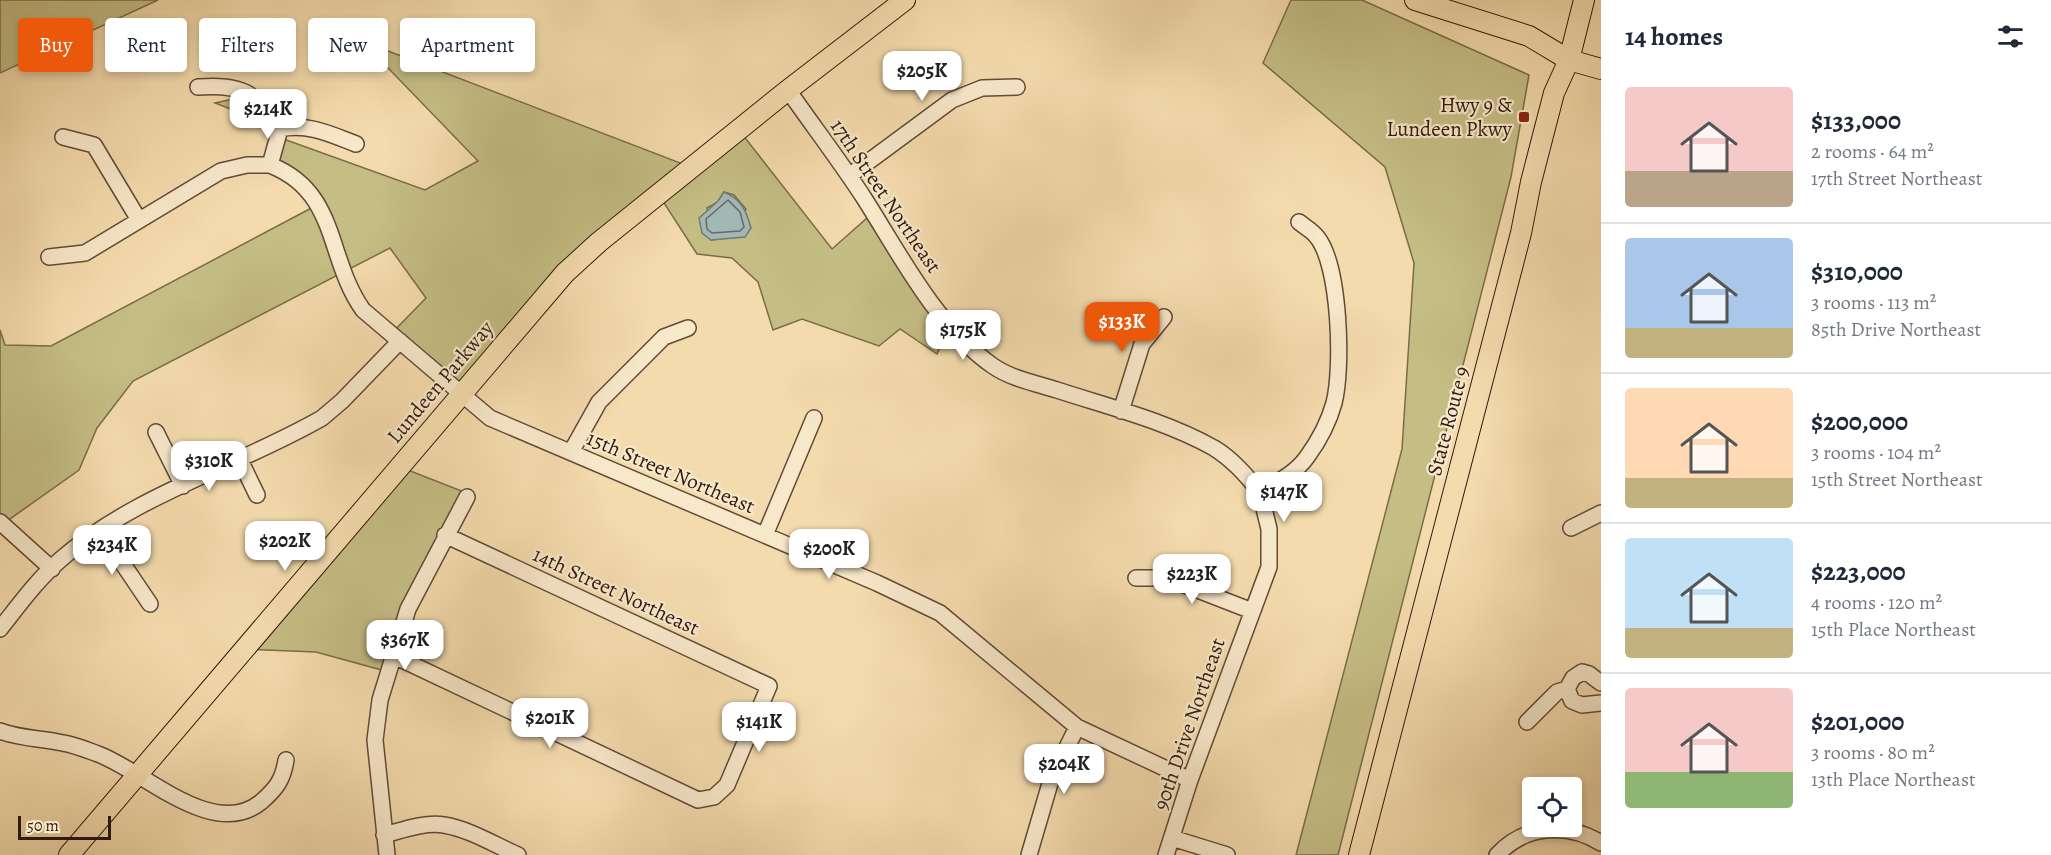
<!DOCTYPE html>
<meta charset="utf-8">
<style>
body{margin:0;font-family:Alegreya,serif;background:#f2f2f3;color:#1f2937;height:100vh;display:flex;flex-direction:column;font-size:22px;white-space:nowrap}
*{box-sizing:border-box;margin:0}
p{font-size:20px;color:#747a83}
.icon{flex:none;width:33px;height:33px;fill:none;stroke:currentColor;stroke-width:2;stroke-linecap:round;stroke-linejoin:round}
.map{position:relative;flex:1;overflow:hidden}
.details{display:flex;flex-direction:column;background:#fff;width:450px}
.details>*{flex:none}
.guide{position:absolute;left:18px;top:18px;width:570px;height:54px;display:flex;gap:12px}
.fabs{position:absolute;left:1522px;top:777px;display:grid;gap:12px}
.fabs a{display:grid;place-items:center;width:60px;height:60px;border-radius:6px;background:#fff;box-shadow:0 3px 9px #0003;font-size:30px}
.scale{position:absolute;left:18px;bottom:15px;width:93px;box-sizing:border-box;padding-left:6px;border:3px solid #311a10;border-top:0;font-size:16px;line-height:21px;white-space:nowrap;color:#311a10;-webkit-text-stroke:4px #f8e8ca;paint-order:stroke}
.price{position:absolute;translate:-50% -51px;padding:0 14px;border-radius:12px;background:#fff;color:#222;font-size:20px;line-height:39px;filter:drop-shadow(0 2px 3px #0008)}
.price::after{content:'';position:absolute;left:50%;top:36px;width:18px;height:14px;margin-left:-9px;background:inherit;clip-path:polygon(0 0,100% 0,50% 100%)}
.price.current{background:#ea580c;color:#fff}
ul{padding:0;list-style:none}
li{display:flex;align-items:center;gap:18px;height:150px;padding:0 24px}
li+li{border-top:2px solid #e0e1e3}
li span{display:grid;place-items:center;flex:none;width:168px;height:120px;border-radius:6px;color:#555}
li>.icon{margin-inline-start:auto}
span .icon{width:72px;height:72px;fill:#fffc;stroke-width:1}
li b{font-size:26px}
h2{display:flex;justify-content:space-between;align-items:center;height:72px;padding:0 24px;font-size:26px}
.pill{padding:0 21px;border-radius:6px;background:#fff;box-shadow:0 3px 9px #0003;font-size:21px;line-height:54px}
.pill.current{background:#ea580c;color:#fff}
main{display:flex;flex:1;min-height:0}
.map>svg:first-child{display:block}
.green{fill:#c4bd84;stroke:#7a6c4a;stroke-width:1.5;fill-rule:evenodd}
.water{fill:#a1b8b5;stroke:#747973;stroke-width:1.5}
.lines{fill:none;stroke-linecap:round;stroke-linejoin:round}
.shore{stroke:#696962;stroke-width:1.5}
.minor-casing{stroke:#624a37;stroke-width:18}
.major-casing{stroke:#311a10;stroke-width:22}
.minor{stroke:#f8e8ca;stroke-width:15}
.major{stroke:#f4dbad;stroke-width:20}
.poi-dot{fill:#8f2418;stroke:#f8e8ca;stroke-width:2}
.labels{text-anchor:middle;stroke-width:4.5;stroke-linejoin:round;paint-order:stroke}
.poi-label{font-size:21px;fill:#311a10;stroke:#f8e8ca;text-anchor:end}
.street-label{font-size:21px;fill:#311a10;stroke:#f8e8ca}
</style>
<main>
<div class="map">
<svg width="1601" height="855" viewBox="0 0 1601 855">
<rect width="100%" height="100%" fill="#f4dbad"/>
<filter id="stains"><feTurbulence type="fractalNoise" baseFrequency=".00333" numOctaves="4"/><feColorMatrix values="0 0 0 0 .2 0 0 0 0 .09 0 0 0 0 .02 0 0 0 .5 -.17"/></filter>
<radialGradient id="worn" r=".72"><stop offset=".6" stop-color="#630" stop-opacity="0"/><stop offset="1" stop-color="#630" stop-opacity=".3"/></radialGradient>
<path class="green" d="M0,0H158L0,73Z
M1291,0H1362L1529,75L1511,177L1338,855H1296L1402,449L1414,263L1385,167L1263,63Z
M362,41L693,168L739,130L832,249L875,211L949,327L937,354L900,329L879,346L802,319L773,330L758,282L732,258L697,254L659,195L599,242L461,394L391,334L426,298L390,248L133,381L97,428L79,470L0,526V330L5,345L51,346L319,204L270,165L278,137L425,190L478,161ZM724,192L734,195L746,209L727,238L711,240L707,208L718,202Z
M233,99L252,108L261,121L215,103Z
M400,467L472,495L445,535L389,672L316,652L244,649Z"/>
<path class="water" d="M724,192C741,199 746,210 751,228L745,237L711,240L702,233L699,218L718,201Z"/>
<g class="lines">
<path class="shore" d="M728,200L740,212L744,227L740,231L712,233L707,229L706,219Z"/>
<defs>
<path id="minor" d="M198,87C242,84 256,92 280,129C308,123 330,134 356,144
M788,90C813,126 840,161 864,198C901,256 936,326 993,366C1012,379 1035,383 1057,390C1109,407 1166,421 1214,448C1232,459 1246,475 1260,492
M63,137L94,145L139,220
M270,165C339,192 326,258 363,310L490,418L877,583L940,613L1077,727L1190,780
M849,176L952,100L982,88L1017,87
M49,257L85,253L221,171L247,165H270L280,129
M1121,411L1142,344L1164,317
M156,432L183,486
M571,452L599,402L664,337L688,328
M240,460L257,495
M0,522L52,569
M1571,528L1601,513
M100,530L150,604
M765,535L814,418
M1136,578H1167L1252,611
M0,629C19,605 37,580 60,560C135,494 237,467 322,418L342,401L400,341
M392,655L698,800L714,797L727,785L769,686L445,535
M1601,683L1589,674L1582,672L1573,678L1567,689L1572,701L1582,705L1601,703
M1527,722L1557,692L1567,689
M0,731C21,739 41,738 63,743C75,745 87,750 98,754C144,771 213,841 261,802C276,789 283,780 286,760
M384,835C403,830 424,822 444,825C469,829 495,845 518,855
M1172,838L1227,855
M387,855L375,740L380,700L408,609L467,497
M1029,855L1051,780L1077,727
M1166,855L1190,780L1269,567V529L1260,492C1277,482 1295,474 1307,457C1318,442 1329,421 1334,403C1343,368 1340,265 1317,237C1313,231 1305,227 1299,222
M1497,855C1525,825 1567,822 1601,843"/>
<path id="major" d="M1415,0L1529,36L1569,60L1601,69
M69,855L565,273L599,242L788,90L905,0
M1359,855L1521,233L1531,182L1554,93L1569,60L1584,0"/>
</defs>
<use href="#minor" class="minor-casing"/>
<use href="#major" class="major-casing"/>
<use href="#minor" class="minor"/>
<use href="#major" class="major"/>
</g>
<rect class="poi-dot" x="1518" y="111" width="12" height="12" rx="3"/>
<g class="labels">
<g class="poi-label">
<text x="1512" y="112">Hwy 9 &amp;<tspan x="1512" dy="24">Lundeen Pkwy</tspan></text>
</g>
<g class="street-label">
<text transform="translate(886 196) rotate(56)" y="7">17th Street Northeast</text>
<text transform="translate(440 382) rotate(-50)" y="7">Lundeen Parkway</text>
<text transform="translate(1448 421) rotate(-75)" y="7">State Route 9</text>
<text transform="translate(671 472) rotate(23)" y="7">15th Street Northeast</text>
<text transform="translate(616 591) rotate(25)" y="7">14th Street Northeast</text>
<text transform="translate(1189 724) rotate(-71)" y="7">90th Drive Northeast</text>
</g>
</g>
<rect width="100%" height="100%" filter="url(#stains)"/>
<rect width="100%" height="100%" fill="url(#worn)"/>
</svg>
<div class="fabs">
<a><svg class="icon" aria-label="locate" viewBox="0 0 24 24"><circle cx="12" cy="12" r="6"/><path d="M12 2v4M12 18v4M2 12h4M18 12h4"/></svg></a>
</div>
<div class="scale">50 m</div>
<b class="price" style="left:922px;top:102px">$205K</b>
<b class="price" style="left:268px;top:140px">$214K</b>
<b class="price current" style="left:1122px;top:353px">$133K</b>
<b class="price" style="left:963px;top:361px">$175K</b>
<b class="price" style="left:209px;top:492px">$310K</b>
<b class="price" style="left:1284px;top:523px">$147K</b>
<b class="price" style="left:285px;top:572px">$202K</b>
<b class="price" style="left:112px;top:576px">$234K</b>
<b class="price" style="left:829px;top:580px">$200K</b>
<b class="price" style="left:1192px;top:605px">$223K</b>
<b class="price" style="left:405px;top:671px">$367K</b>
<b class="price" style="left:550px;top:749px">$201K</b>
<b class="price" style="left:759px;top:753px">$141K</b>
<b class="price" style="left:1064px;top:795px">$204K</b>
<div class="guide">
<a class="pill current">Buy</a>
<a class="pill">Rent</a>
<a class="pill">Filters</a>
<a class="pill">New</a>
<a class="pill">Apartment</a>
</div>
</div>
<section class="details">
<h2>14 homes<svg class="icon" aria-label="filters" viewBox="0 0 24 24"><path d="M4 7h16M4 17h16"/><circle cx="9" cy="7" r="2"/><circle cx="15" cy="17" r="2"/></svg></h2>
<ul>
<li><span style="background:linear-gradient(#f6c9c9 70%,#b9a48a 0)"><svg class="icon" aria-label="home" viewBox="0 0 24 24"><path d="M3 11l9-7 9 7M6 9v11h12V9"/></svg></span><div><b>$133,000</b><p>2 rooms · 64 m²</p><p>17th Street Northeast</p></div></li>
<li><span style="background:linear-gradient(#a9c7e8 75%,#c2b280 0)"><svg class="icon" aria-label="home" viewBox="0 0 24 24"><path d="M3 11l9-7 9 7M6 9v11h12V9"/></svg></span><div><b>$310,000</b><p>3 rooms · 113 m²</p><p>85th Drive Northeast</p></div></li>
<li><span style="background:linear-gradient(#ffd9b3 75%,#c2b280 0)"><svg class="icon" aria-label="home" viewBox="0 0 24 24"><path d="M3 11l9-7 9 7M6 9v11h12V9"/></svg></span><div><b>$200,000</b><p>3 rooms · 104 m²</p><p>15th Street Northeast</p></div></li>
<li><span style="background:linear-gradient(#bfe0f5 75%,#c2b280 0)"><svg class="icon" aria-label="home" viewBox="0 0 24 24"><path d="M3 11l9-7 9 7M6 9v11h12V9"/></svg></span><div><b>$223,000</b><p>4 rooms · 120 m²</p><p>15th Place Northeast</p></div></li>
<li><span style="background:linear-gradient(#f6c9c9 70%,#8fb573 0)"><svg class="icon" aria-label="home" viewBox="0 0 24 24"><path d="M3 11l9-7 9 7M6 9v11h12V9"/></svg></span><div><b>$201,000</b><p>3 rooms · 80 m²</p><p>13th Place Northeast</p></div></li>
</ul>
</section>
</main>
